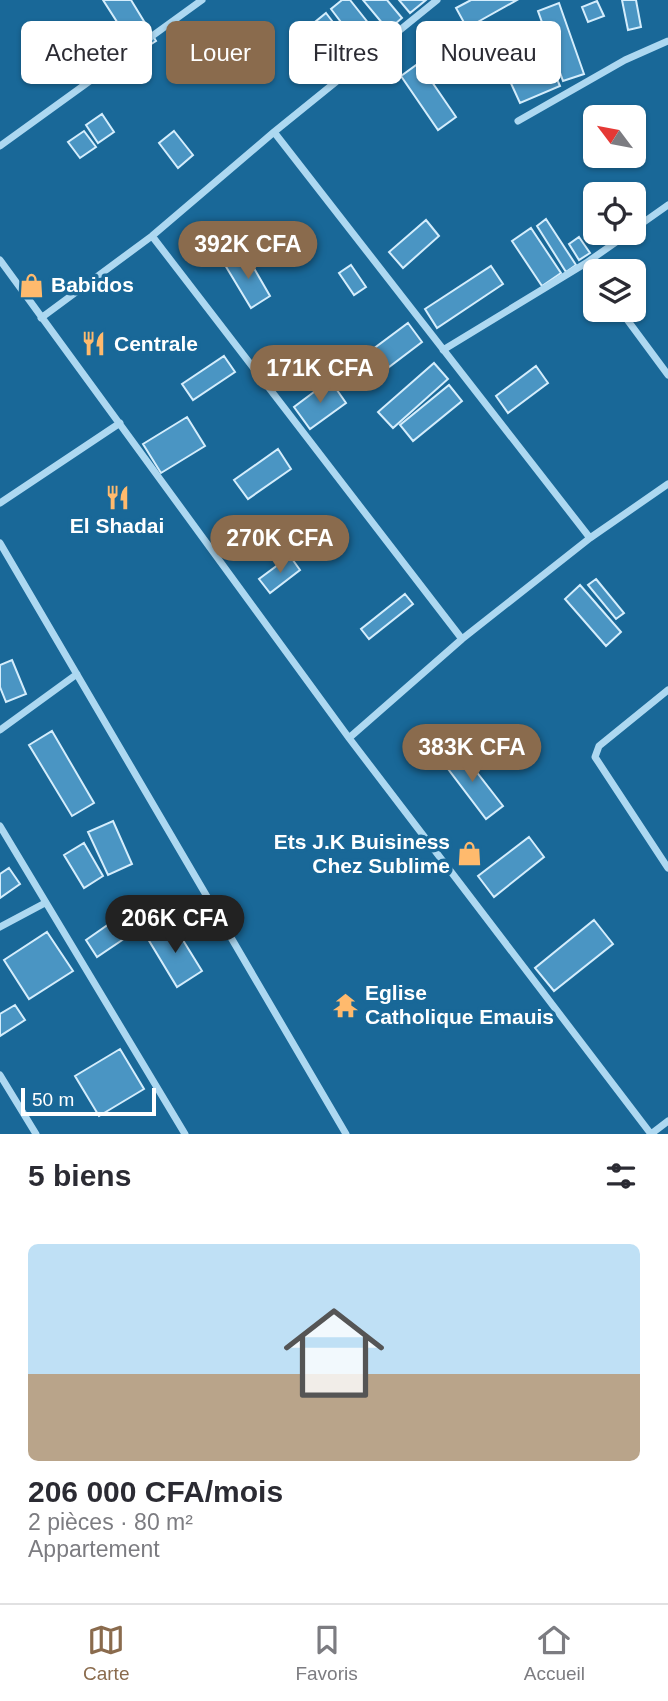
<!DOCTYPE html>
<html lang="fr">
<meta charset="utf-8">
<style>
body{margin:0;font-family:Arial,sans-serif;background:#f7f7f7;color:#2b2b33;height:100vh;display:flex;flex-direction:column;font-size:26px;white-space:nowrap}
*{box-sizing:border-box;margin:0}
p{font-size:23px;color:#7c7c81}
.icon{flex:none;width:38px;height:38px;fill:none;stroke:currentColor;stroke-width:2;stroke-linecap:round;stroke-linejoin:round}
.map{position:relative;height:1134px;overflow:hidden}
.panel{display:flex;flex-direction:column;background:#fff;flex:1}
.panel>*{flex:none}
.guide{position:absolute;left:21px;top:21px;width:626px;height:63px;display:flex;gap:14px}
.needle{width:46px;rotate:302deg}
.fabs{position:absolute;left:583px;top:105px;display:grid;gap:14px}
.fabs a{display:grid;place-items:center;width:63px;height:63px;border-radius:10px;background:#fff;box-shadow:0 2px 5px #0004;font-size:35px}
.scale{position:absolute;left:21px;bottom:18px;width:135px;box-sizing:border-box;padding-left:7px;border:4px solid #fff;border-top:0;font-size:19px;line-height:24px;white-space:nowrap;color:#fff;-webkit-text-stroke:5px #196898;paint-order:stroke}
.price{position:absolute;translate:-50% -60px;padding:0 16px;border-radius:24px;background:#8a6b4d;color:#fff;font-size:23px;line-height:46px;filter:drop-shadow(0 2px 4px #0008)}
.price::after{content:'';position:absolute;left:50%;top:42px;width:21px;height:16px;margin-left:-10px;background:inherit;clip-path:polygon(0 0,100% 0,50% 100%)}
.price.on{background:#222;color:#fff}
ul{padding:0;list-style:none}
li{display:grid;align-content:center;gap:14px;height:371px;padding:0 28px}
li+li{border-top:2px solid #e1e1e2}
li span{display:grid;place-items:center;height:217px;border-radius:10px;color:#555}
li>.icon{margin-inline-start:auto}
span .icon{width:126px;height:126px;fill:#fffc;stroke-width:1}
li b{font-size:30px}
h2{display:flex;justify-content:space-between;align-items:center;height:84px;padding:0 28px;font-size:30px}
.chip{padding:0 24px;border-radius:10px;background:#fff;box-shadow:0 2px 5px #0004;font-size:24px;line-height:63px}
.chip.on{background:#8a6b4d;color:#fff}
.tabs{display:flex;justify-content:space-around;align-items:center;height:98px;border-top:2px solid #e1e1e2;background:#fff;font-size:19px;color:#7c7c81}
.tabs a{display:grid;justify-items:center;gap:4px}
.tabs .on{color:#8a6b4d}
.map>svg:first-child{display:block}
.building{fill:#4a95c3;stroke:#d4edfc;stroke-width:2}
.lines{fill:none;stroke-linecap:round;stroke-linejoin:round}
.street{stroke:#add8f1;stroke-width:7}
.labels{text-anchor:middle;stroke-width:7;stroke-linejoin:round;paint-order:stroke}
.poi-label{font-size:21px;font-weight:bold;fill:#fff;stroke:#196898;text-anchor:start}
</style>
<div class="map">
<svg width="668" height="1134" viewBox="0 0 668 1134">
<rect width="100%" height="100%" fill="#196898"/>
<path class="building" d="M103,0H131L156,41L137,53Z
M342,0H350L377,34L360,47L331,9Z
M363,0H387L402,18L388,30Z
M399,0H426L410,13Z
M471,0H517L467,28L456,8Z
M622,0H636L641,27L628,30Z
M597,1L604,16L588,22L582,7Z
M559,3L584,74L563,81L538,11Z
M326,13L358,55L347,63L315,22Z
M491,54L499,73L482,80L474,61Z
M549,61L560,86L520,103L509,79Z
M419,63L456,117L438,130L401,76Z
M102,114L114,132L98,143L86,125Z
M84,131L96,147L80,158L68,142Z
M174,131L193,155L178,168L159,143Z
M546,219L576,265L566,272L537,226Z
M426,220L439,236L403,268L389,252Z
M531,228L561,273L542,286L512,241Z
M579,237L590,253L579,260L569,244Z
M247,256L270,296L251,308L225,265Z
M351,265L366,287L354,295L339,273Z
M491,266L503,284L437,328L425,309Z
M408,323L422,342L364,386L349,367Z
M224,356L235,372L193,400L182,384Z
M434,363L448,379L393,428L378,412Z
M536,366L548,383L508,413L496,396Z
M330,380L346,403L310,429L294,407Z
M449,385L462,401L413,441L400,425Z
M187,417L205,446L161,473L143,444Z
M278,449L291,469L248,499L234,480Z
M290,556L300,570L270,593L259,579Z
M596,579L624,613L616,619L588,585Z
M580,585L621,632L606,646L565,599Z
M405,594L413,604L369,639L361,629Z
M12,660L26,694L6,702L0,687V665Z
M52,731L94,803L72,816L29,745Z
M458,748L503,806L486,819L442,761Z
M113,821L132,864L108,875L88,832Z
M529,837L544,857L494,897L478,876Z
M84,843L103,876L84,888L64,855Z
M9,868L20,884L0,898V874Z
M122,915L134,932L97,957L86,940Z
M594,920L613,944L554,991L535,968Z
M173,924L202,971L177,987L148,939Z
M47,932L73,971L29,999L4,960Z
M15,1005L25,1020L0,1036V1014Z
M120,1049L144,1089L99,1116L75,1076Z"/>
<g class="lines">
<path class="street" d="M518,121L625,60L668,41
M274,132L590,538
M0,146L202,0
M634,229L668,205
M152,236L462,639
M0,260L349,738L651,1134
M586,263L595,276
M620,310L668,375
M41,318L152,236L274,132L437,0
M443,350L586,263L629,233
M0,503L120,423
M0,543L346,1134
M668,690L599,746L595,757L668,868
M0,730L77,674
M349,738L462,639L590,538L668,484
M0,826L185,1134
M0,927L45,903
M0,1075L36,1134
M651,1134L668,1121"/>
</g>
<defs>
<symbol id="shop-bare" viewBox="-9 -9 18 18"><path d="M-5-2.5h2.3a2.7 3.5 0 0 1 5.4 0H5L5.5 6h-11ZM-1.5-2.5h3a1.5 2.3 0 0 0-3 0Z" fill="#ffba6d" stroke="#196898" stroke-width="2.5" paint-order="stroke"/></symbol>
<symbol id="restaurant-bare" viewBox="-9 -9 18 18"><path d="M-5-6h1v4h1v-4h1v4h1v-4h1v5L-1.5 .5V6h-2V.5L-5-1ZM5-6V6H3V1.5H1.5Q1.5-4 5-6Z" fill="#ffba6d" stroke="#196898" stroke-width="2.5" paint-order="stroke"/></symbol>
<symbol id="temple-bare" viewBox="-9 -9 18 18"><path d="M0-6L5-2H3V0L6.5 2.5H4V6H1.5V3h-3V6H-4V2.5H-6.5L-3 0V-2H-5Z" fill="#ffba6d" stroke="#196898" stroke-width="2.5" paint-order="stroke"/></symbol>
</defs>
<g fill-rule="evenodd">
<use href="#shop-bare" x="14" y="268" width="35" height="35"/>
<use href="#restaurant-bare" x="76" y="326" width="35" height="35"/>
<use href="#restaurant-bare" x="100" y="480" width="35" height="35"/>
<use href="#shop-bare" x="452" y="836" width="35" height="35"/>
<use href="#temple-bare" x="328" y="988" width="35" height="35"/>
</g>
<g class="labels">
<g class="poi-label">
<text x="51" y="292">Babidos</text>
<text x="114" y="351">Centrale</text>
<text x="117" y="533" text-anchor="middle">El Shadai</text>
<text x="450" y="849" text-anchor="end">Ets J.K Buisiness<tspan x="450" dy="24">Chez Sublime</tspan></text>
<text x="365" y="1000">Eglise<tspan x="365" dy="24">Catholique Emauis</tspan></text>
</g>
</g>
</svg>
<div class="fabs">
<a><svg class="needle" viewBox="-14 -14 28 28"><path d="M0-13l5 13h-10z" fill="#e53935"/><path d="M0 13l5-13h-10z" fill="#7c7c81"/></svg></a>
<a><svg class="icon" aria-label="locate" viewBox="0 0 24 24"><circle cx="12" cy="12" r="6"/><path d="M12 2v4M12 18v4M2 12h4M18 12h4"/></svg></a>
<a><svg class="icon" aria-label="layers" viewBox="0 0 24 24"><path d="M12 4l9 5-9 5-9-5zM3 14l9 5 9-5"/></svg></a>
</div>
<div class="scale">50 m</div>
<b class="price" style="left:248px;top:281px">392K CFA</b>
<b class="price" style="left:320px;top:405px">171K CFA</b>
<b class="price" style="left:280px;top:575px">270K CFA</b>
<b class="price" style="left:472px;top:784px">383K CFA</b>
<b class="price on" style="left:175px;top:955px">206K CFA</b>
<div class="guide">
<a class="chip">Acheter</a>
<a class="chip on">Louer</a>
<a class="chip">Filtres</a>
<a class="chip">Nouveau</a>
</div>
</div>
<section class="panel">
<h2>5 biens<svg class="icon" aria-label="filters" viewBox="0 0 24 24"><path d="M4 7h16M4 17h16"/><circle cx="9" cy="7" r="2"/><circle cx="15" cy="17" r="2"/></svg></h2>
<ul>
<li><span style="background:linear-gradient(#bfe0f5 60%,#b9a48a 0)"><svg class="icon" aria-label="home" viewBox="0 0 24 24"><path d="M3 11l9-7 9 7M6 9v11h12V9"/></svg></span><div><b>206 000 CFA/mois</b><p>2 pièces · 80 m²</p><p>Appartement</p></div></li>
</ul>
</section>
<nav class="tabs">
<a class="on"><svg class="icon" aria-label="map" viewBox="0 0 24 24"><path d="M3 6l6-2 6 2 6-2v14l-6 2-6-2-6 2zM9 4v14M15 6v14"/></svg>Carte</a>
<a><svg class="icon" aria-label="saved" viewBox="0 0 24 24"><path d="M7 4h10v16l-5-4-5 4z"/></svg>Favoris</a>
<a><svg class="icon" aria-label="home" viewBox="0 0 24 24"><path d="M3 11l9-7 9 7M6 9v11h12V9"/></svg>Accueil</a>
</nav>
